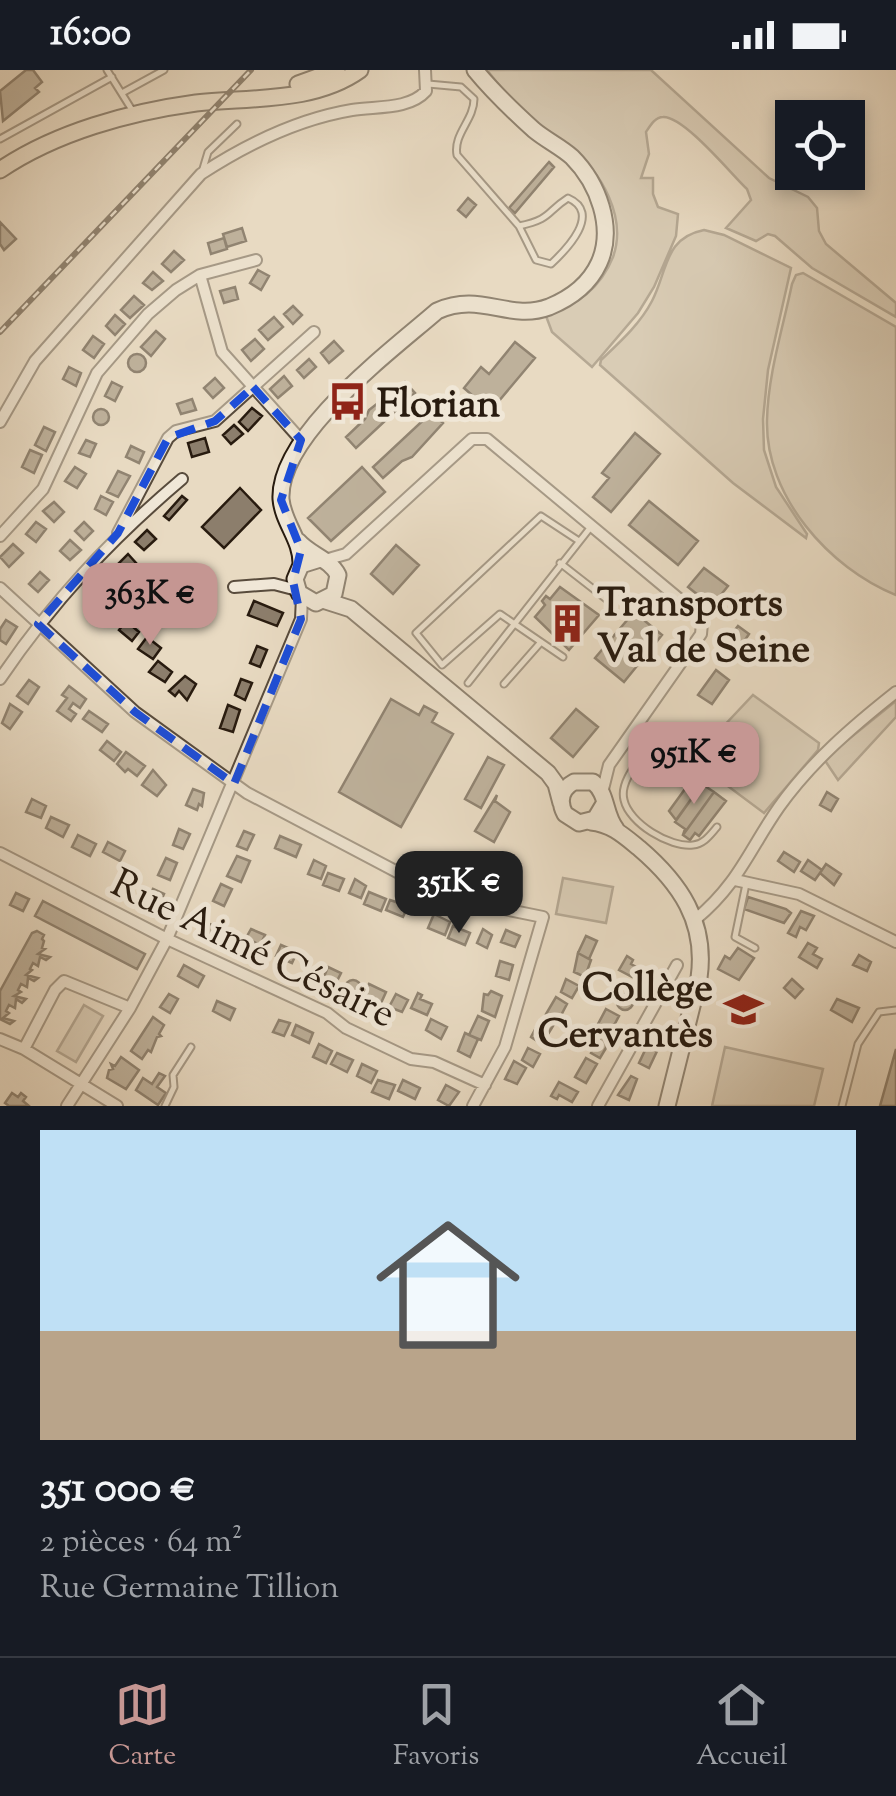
<!DOCTYPE html>
<html lang="fr">
<meta charset="utf-8">
<style>
body{margin:0;font-family:"Sorts Mill Goudy",serif;background:#242831;color:#f1f3f6;height:100vh;display:flex;flex-direction:column;font-size:38px;white-space:nowrap}
*{box-sizing:border-box;margin:0}
p{font-size:32px;color:#9ea1a6}
.icon{flex:none;width:55px;height:55px;fill:none;stroke:currentColor;stroke-width:2;stroke-linecap:round;stroke-linejoin:round}
.map{position:relative;height:1036px;overflow:hidden}
.sheet{display:flex;flex-direction:column;background:#171b24;flex:1}
.sheet>*{flex:none}
.buttons{position:absolute;left:775px;top:30px;display:grid;gap:20px}
.buttons a{display:grid;place-items:center;width:90px;height:90px;border-radius:0px;background:#171b24;box-shadow:0 5px 15px #0003;font-size:50px}
.price{position:absolute;translate:-50% -85px;padding:0 22px;border-radius:20px;background:#c59692;color:#111;font-size:32px;line-height:65px;filter:drop-shadow(0 2px 5px #0008)}
.price::after{content:'';position:absolute;left:50%;top:60px;width:30px;height:22px;margin-left:-15px;background:inherit;clip-path:polygon(0 0,100% 0,50% 100%)}
.price.on{background:#222;color:#fff}
ul{padding:0;list-style:none}
li{display:grid;align-content:center;gap:20px;height:530px;padding:0 40px}
li+li{border-top:2px solid #363941}
li span{display:grid;place-items:center;height:310px;border-radius:0px;color:#555}
li>.icon{margin-inline-start:auto}
span .icon{width:180px;height:180px;fill:#fffc;stroke-width:1}
li b{font-size:42px}
.status{display:flex;justify-content:space-between;align-items:center;height:70px;padding:0 50px;background:#171b24;direction:ltr}
.status svg{height:28px;fill:currentColor}
.tab-bar{display:flex;justify-content:space-around;align-items:center;height:140px;border-top:2px solid #363941;background:#171b24;font-size:28px;color:#9ea1a6}
.tab-bar a{display:grid;justify-items:center;gap:5px}
.tab-bar .on{color:#c59692}
.map>svg:first-child{display:block}
.green{fill:#c7baa4;stroke:#786a5a;stroke-width:2.5}
.building{fill:#8c7e6c;stroke:#281b0f;stroke-width:2.5}
.lines{fill:none;stroke-linecap:round;stroke-linejoin:round}
.lane-casing{stroke:#584b3c;stroke-width:9}
.street-casing{stroke:#584b3c;stroke-width:14}
.secondary-casing{stroke:#281b0f;stroke-width:19}
.primary-casing{stroke:#281b0f;stroke-width:19}
.lane{stroke:#f0e7d7;stroke-width:5}
.street{stroke:#f0e7d7;stroke-width:10}
.secondary{stroke:#f0e7d7;stroke-width:15}
.primary{stroke:#e8dac2;stroke-width:15}
.rail-casing{stroke:#281b0f;stroke-width:6}
.rail{stroke:#f0e7d7;stroke-width:2.5;stroke-dasharray:8;stroke-linecap:butt}
.marked{fill:none;stroke:#1d4ed8;stroke-width:8;stroke-dasharray:20 12;stroke-linejoin:round}
.labels{text-anchor:middle;stroke-width:10;stroke-linejoin:round;paint-order:stroke}
.poi-label{font-size:40px;font-weight:bold;fill:#281b0f;stroke:#f0e7d7;text-anchor:start}
.street-label{font-size:40px;fill:#281b0f;stroke:#f0e7d7}
</style>
<div class="status"><b>16:00</b><svg viewBox="0 0 49 12"><path d="M0 12V9h3v3zM5 12V6h3v6zM10 12V3h3v9zM15 12V0h3v12zM26 1h20v11H26zM47 4h2v5h-2z"/></svg></div>
<div class="map">
<svg width="896" height="1036" viewBox="0 0 896 1036">
<rect width="100%" height="100%" fill="#e8dac2"/>
<filter id="stains"><feTurbulence type="fractalNoise" baseFrequency=".002" numOctaves="4"/><feColorMatrix values="0 0 0 0 .2 0 0 0 0 .09 0 0 0 0 .02 0 0 0 .5 -.17"/></filter>
<radialGradient id="worn" r=".72"><stop offset=".6" stop-color="#630" stop-opacity="0"/><stop offset="1" stop-color="#630" stop-opacity=".3"/></radialGradient>
<path class="green" d="M487,0H651L769,108L808,127L817,138L819,161L826,174L896,233V247L812,198L775,166L768,164L756,171L726,158L751,130L747,119C731,104 684,46 663,47C655,47 650,56 646,62L649,84L641,108H653V124L658,137L678,144L676,166L654,217L638,243L592,297L552,262L546,246C578,234 600,219 613,187C627,148 602,102 571,79C561,71 549,65 539,57C519,41 503,20 487,0Z
M704,160L724,165L791,198L768,300L763,349L764,380L776,417L807,464L806,468L733,413L600,295L601,290C620,272 640,254 652,231C668,200 664,168 704,160Z
M803,203L896,257V525C829,498 765,426 767,350C768,304 783,258 792,214L796,205Z
M753,625L819,673L818,680L764,743L721,711L742,679L719,661Z
M896,631V647L838,710L824,689Z
M563,808L613,817L606,853L556,844Z
M84,935L103,946L76,992L57,981Z
M725,977L823,999L814,1036H712Z"/>
<path class="building" d="M26,0H33L42,12L35,18L39,22L3,51L0,21Z
M549,92L554,97L515,143L509,138Z
M468,128L476,135L466,147L458,140Z
M0,152L16,169L4,180L0,174Z
M242,158L246,171L227,177L223,164Z
M224,168L227,179L211,184L208,173Z
M174,181L184,190L171,202L162,194Z
M258,200L269,206L261,220L250,213Z
M153,202L163,211L152,220L143,213Z
M235,217L238,229L224,233L220,221Z
M134,226L144,235L130,248L121,240Z
M293,236L302,245L293,254L284,244Z
M115,245L125,254L115,265L106,256Z
M274,247L283,257L268,270L259,260Z
M156,261L165,269L151,286L141,277Z
M93,266L104,274L94,288L83,280Z
M255,269L264,279L251,291L242,280Z
M334,271L343,281L329,293L321,283Z
M515,272L535,288L488,344L469,328L472,325L464,318L481,297L489,304Z
M128 293a9 9 0 1 1 18 0a9 9 0 1 1-18 0Z
M309,289L316,297L304,308L297,300Z
M69,297L81,303L76,316L63,309Z
M284,306L292,316L278,328L270,319Z
M215,308L224,318L213,328L204,318Z
M112,312L122,317L115,331L105,326Z
M405,312L415,323L356,378L346,367L365,349L369,340Z
M192,329L196,340L181,344L177,334Z
M252,338L262,346L248,361L239,352Z
M93 347a8 8 0 1 1 16 0a8 8 0 1 1-16 0Z
M432,342L443,353L412,387L402,391L383,408L373,397Z
M234,355L243,364L231,374L223,365Z
M44,357L55,362L46,381L35,375Z
M635,363L660,384L611,442L593,427L609,408L602,403Z
M205,368L209,382L192,387L188,373Z
M86,370L96,374L90,387L79,383Z
M131,376L144,382L139,393L126,387Z
M30,380L42,385L34,403L22,397Z
M75,397L86,404L77,418L65,411Z
M362,397L385,422L331,471L308,448Z
M118,401L130,406L118,427L107,422Z
M240,418L261,440L224,478L202,457Z
M101,426L113,432L106,445L95,439Z
M182,426L187,430L169,450L164,446Z
M649,431L698,471L678,495L629,455Z
M54,432L64,442L54,452L43,441Z
M36,452L46,459L36,472L26,464Z
M84,452L93,461L84,470L75,461Z
M147,460L156,469L144,480L135,472Z
M70,470L81,480L70,490L60,481Z
M13,474L23,483L9,497L0,487Z
M396,475L419,495L393,524L371,504Z
M128,484L136,493L121,508L113,499Z
M704,498L728,516L712,536L688,517Z
M40,502L49,510L38,522L29,514Z
M109,508L119,518L103,534L94,525Z
M560,517L599,545L569,580L535,547L545,535L542,531L546,526L550,529Z
M254,531L283,543L277,556L248,545Z
M634,542L662,565L624,612L595,588Z
M6,550L17,557L6,574L0,570V559Z
M126,551L139,562L132,571L119,560Z
M738,556L749,564L739,579L727,570Z
M147,567L161,578L153,589L138,579Z
M257,576L267,580L260,597L250,593Z
M158,591L172,602L165,612L149,602Z
M716,600L729,610L712,634L698,625Z
M185,606L196,614L187,630L179,621L175,626L169,621Z
M241,609L252,613L245,630L235,625Z
M29,610L39,617L28,634L17,626Z
M69,616L86,629L80,638L73,633L69,639L76,644L71,651L57,641L67,628L62,625Z
M391,629L419,645L424,636L437,643L432,652L453,664L401,757L339,722Z
M10,634L22,642L10,659L2,653Z
M228,635L240,640L233,662L220,658Z
M576,639L598,657L573,687L551,668Z
M89,641L108,654L102,662L83,649Z
M107,671L121,682L114,691L100,680Z
M126,682L145,696L137,706L128,699L125,702L117,694Z
M488,687L504,695L481,738L465,729Z
M153,700L166,715L157,726L142,715Z
M693,708L702,714L676,750L669,741Z
M702,714L714,722L683,765L685,759L675,752Z
M193,719L204,723L202,736L199,734L197,740L186,735Z
M714,722L726,731L699,766L695,763L690,770L683,765Z
M827,722L838,729L831,741L820,735Z
M497,725L495,731L510,742L494,772L475,761Z
M32,729L46,736L41,748L26,742Z
M51,747L69,755L63,767L46,758Z
M179,759L190,764L183,779L173,775Z
M244,761L254,765L247,780L237,776Z
M78,765L96,774L90,786L72,777Z
M280,766L301,775L296,787L275,778Z
M108,772L125,781L120,791L103,782Z
M784,782L800,792L794,802L778,791Z
M237,786L250,791L241,812L227,806Z
M166,788L177,793L170,810L158,805Z
M314,790L326,796L321,809L308,804Z
M808,790L822,800L815,810L801,801Z
M826,794L841,804L834,815L820,803Z
M328,803L344,809L339,821L323,815Z
M355,809L366,816L361,828L349,823Z
M221,814L232,819L224,836L213,831Z
M153,819L164,824L156,842L145,836Z
M369,822L386,829L381,841L364,834Z
M16,823L29,829L23,841L10,835Z
M748,827L786,839L791,843L784,853L744,839Z
M390,830L408,836L403,847L386,840Z
M43,831L145,884L137,899L35,846Z
M801,841L814,846L806,860L800,857L796,867L788,863Z
M434,844L450,852L445,865L428,858Z
M204,851L216,857L210,869L198,863Z
M453,856L470,863L465,875L448,868Z
M251,859L265,865L260,875L246,868Z
M483,859L492,865L487,878L477,873Z
M506,860L520,866L515,877L501,872Z
M37,861L44,865L42,869L44,871L42,878L45,879L38,884L50,887L46,890L40,887L38,896L33,893L30,899L32,900L26,905L38,908L34,911L28,908L27,917L21,914L18,920L21,922L14,926L26,929L22,933L16,929L15,938L9,935L6,941L9,943L3,948L14,951L10,954L0,949V921L32,863Z
M586,866L597,871L589,889L578,883Z
M808,873L817,878L813,884L822,889L817,898L799,887Z
M281,875L297,882L292,893L276,886Z
M738,878L754,888L739,910L718,899L725,886L730,889Z
M578,883L591,890L585,907L574,902Z
M859,885L871,892L867,901L853,895Z
M627,886L633,890L631,894L643,901L638,910L619,900Z
M500,891L513,895L509,910L496,906Z
M184,895L204,906L198,917L178,906Z
M328,897L341,903L335,915L323,909Z
M566,909L579,916L572,928L561,922Z
M792,909L803,919L795,928L784,918Z
M345 918a8 8 0 1 1 16 0a8 8 0 1 1-16 0Z
M369,914L386,922L381,933L364,925Z
M491,921L502,926L495,947L482,941L484,924L488,925Z
M418,923L422,925L420,929L432,934L427,945L411,938Z
M617 932a8 8 0 1 1 16 0a8 8 0 1 1-16 0Z
M169,924L178,929L170,943L160,937Z
M396,924L408,930L402,942L389,937Z
M556,927L567,934L558,951L546,944Z
M837,929L859,938L852,952L831,940Z
M217,931L235,939L230,950L213,941Z
M606,939L619,946L611,961L598,954Z
M478,946L489,951L481,970L469,965Z
M153,947L164,955L159,964L161,966L157,967L151,982L148,980L142,989L131,981Z
M431,949L447,957L441,969L426,960Z
M279,950L290,953L284,966L273,962Z
M545,952L553,956L542,974L531,967L538,954L542,956Z
M296,955L313,963L309,973L292,965Z
M601,962L612,968L600,988L591,983Z
M465,963L478,969L470,987L458,981Z
M319,974L332,981L326,993L313,987Z
M648,974L658,979L649,998L639,993Z
M528,978L540,984L533,997L522,990Z
M896,979V1036H880Z
M337,983L353,990L347,1002L331,994Z
M121,987L139,1000L126,1019L107,1008L109,1000L113,999L111,994L115,996Z
M586,988L597,994L586,1013L575,1007Z
M514,991L526,998L517,1014L505,1009Z
M362,994L377,1001L371,1013L357,1006Z
M159,1003L165,1006L157,1017L166,1023L158,1035L136,1020L143,1008L152,1014Z
M631,1006L637,1009L629,1030L618,1025Z
M378,1010L395,1015L389,1029L372,1022Z
M403,1010L420,1018L415,1029L398,1021Z
M559,1012L578,1022L572,1032L559,1025L557,1029L551,1026Z
M446,1015L459,1022L449,1036L438,1030Z
M12,1023L18,1027L21,1023L26,1027L23,1031L29,1036H9L5,1033Z"/>
<g class="lines">
<defs>
<path id="lane" d="M107,0L132,40
M428,14L461,17L474,29C474,50 453,64 457,85L519,156L536,190L551,194C567,179 602,143 568,128C546,142 552,149 519,156
M122,23L164,0
M0,69L112,7
M202,102L208,82L237,54
M560,493L610,532
M563,587L500,544L442,595L416,563L541,446L579,471
M468,613L590,458
M504,614L541,572
M650,675C640,690 619,711 624,730C629,753 670,778 693,775C704,774 710,765 717,757
M746,814L735,867L755,878
M165,1036L174,1017L173,1005L191,977
M842,1036L858,974L879,942L896,940"/>
<path id="street" d="M200,205L222,282L301,370
M0,352L35,291L201,104C247,74 298,49 352,40C376,36 409,40 426,21L425,0
M118,463L168,368L176,361L215,351L314,262
M0,466L43,419L97,303L148,244L176,220L200,205L256,190
M325,490L346,484L472,369H487L696,543L702,553L701,564L609,695L602,723
M234,517L274,514L297,520
M0,518L135,642L247,723L401,804L470,832L543,847L505,977L473,1036
M0,609C53,531 110,470 182,409
M0,783L167,869L327,943L346,958L411,989L434,992L485,1015
M735,810L799,824L896,872
M696,849C739,813 749,780 779,737C811,692 853,656 896,622
M0,969L24,979L117,1036
M24,979L55,920L64,911L130,938
M67,1036L130,938L167,869L301,549L302,527
M598,1036L677,895"/>
<path id="secondary" d="M298,471C310,485 330,489 338,505L334,524L316,533L299,523L295,509L301,495L320,489
M301,495C302,470 283,453 281,429C278,365 391,281 437,241C481,221 509,252 549,237C571,228 589,215 599,193C615,158 598,113 572,87C561,77 546,70 534,60C513,41 493,22 475,0
M326,531L351,539L548,703L556,714L561,733
M604,734L595,749L579,753L565,744C558,731 561,719 574,712H593C608,724 604,744 616,759
M591,752C611,754 623,765 639,778C680,813 707,852 699,908L667,1036"/>
<path id="primary" d="M298,14L337,0
M0,100C56,62 130,42 196,33C250,27 314,33 360,0"/>
</defs>
<use href="#lane" class="lane-casing"/>
<use href="#street" class="street-casing"/>
<use href="#secondary" class="secondary-casing"/>
<use href="#primary" class="primary-casing"/>
<use href="#lane" class="lane"/>
<use href="#street" class="street"/>
<use href="#secondary" class="secondary"/>
<use href="#primary" class="primary"/>
<defs>
<path id="rail" d="M0,262L251,0"/>
</defs>
<use href="#rail" class="rail-casing"/>
<use href="#rail" class="rail"/>
</g>
<path d="M0 0H896V1036H0ZM253,317L301,370L281,430L301,480L293,511L301,549L234,714L135,642L38,554L118,463L168,368L215,351Z" fill="#e8dac2" fill-opacity=".55" fill-rule="evenodd"/>
<path class="marked" d="M253,317L301,370L281,430L301,480L293,511L301,549L234,714L135,642L38,554L118,463L168,368L215,351Z"/>
<defs>
<symbol id="bus-bare" viewBox="-9 -9 18 18"><path d="M-5-6H5V4H4V6H2V4H-2V6H-4V4H-5ZM-3.5-4V0h7V-4ZM-3.5 1.2v1.5H-2V1.2ZM2 1.2v1.5H3.5V1.2Z" fill="#8f2418" stroke="#f0e7d7" stroke-width="2.5" paint-order="stroke"/></symbol>
<symbol id="building-bare" viewBox="-9 -9 18 18"><path d="M-4-6H4V6H1V3H-1V6H-4ZM-2.5-4.3h1.7v1.8h-1.7ZM.8-4.3h1.7v1.8H.8ZM-2.5-1h1.7V.8h-1.7ZM.8-1h1.7V.8H.8Z" fill="#8f2418" stroke="#f0e7d7" stroke-width="2.5" paint-order="stroke"/></symbol>
<symbol id="school-bare" viewBox="-9 -9 18 18"><path d="M0-5L7-2L0 1L-7-2ZM-4 1L0 2.5L4 1V4Q0 6-4 4Z" fill="#8f2418" stroke="#f0e7d7" stroke-width="2.5" paint-order="stroke"/></symbol>
</defs>
<g fill-rule="evenodd">
<use href="#bus-bare" x="320" y="304" width="55" height="55"/>
<use href="#building-bare" x="540" y="526" width="55" height="55"/>
<use href="#school-bare" x="716" y="912" width="55" height="55"/>
</g>
<g class="labels">
<g class="poi-label">
<text x="377" y="346">Florian</text>
<text x="597" y="545">Transports<tspan x="597" dy="46">Val de Seine</tspan></text>
<text x="713" y="930" text-anchor="end">Collège<tspan x="713" dy="46">Cervantès</tspan></text>
</g>
<g class="street-label">
<text transform="translate(254 877) rotate(26)" y="14">Rue Aimé Césaire</text>
</g>
</g>
<rect width="100%" height="100%" filter="url(#stains)"/>
<rect width="100%" height="100%" fill="url(#worn)"/>
</svg>
<div class="buttons">
<a><svg class="icon" aria-label="locate" viewBox="0 0 24 24"><circle cx="12" cy="12" r="6"/><path d="M12 2v4M12 18v4M2 12h4M18 12h4"/></svg></a>
</div>
<b class="price" style="left:150px;top:578px">363K €</b>
<b class="price" style="left:694px;top:737px">951K €</b>
<b class="price on" style="left:459px;top:866px">351K €</b>
</div>
<section class="sheet">
<ul>
<li><span style="background:linear-gradient(#bfe0f5 65%,#b9a48a 0)"><svg class="icon" aria-label="home" viewBox="0 0 24 24"><path d="M3 11l9-7 9 7M6 9v11h12V9"/></svg></span><div><b>351 000 €</b><p>2 pièces · 64 m²</p><p>Rue Germaine Tillion</p></div></li>
</ul>
</section>
<nav class="tab-bar">
<a class="on"><svg class="icon" aria-label="map" viewBox="0 0 24 24"><path d="M3 6l6-2 6 2 6-2v14l-6 2-6-2-6 2zM9 4v14M15 6v14"/></svg>Carte</a>
<a><svg class="icon" aria-label="saved" viewBox="0 0 24 24"><path d="M7 4h10v16l-5-4-5 4z"/></svg>Favoris</a>
<a><svg class="icon" aria-label="home" viewBox="0 0 24 24"><path d="M3 11l9-7 9 7M6 9v11h12V9"/></svg>Accueil</a>
</nav>
